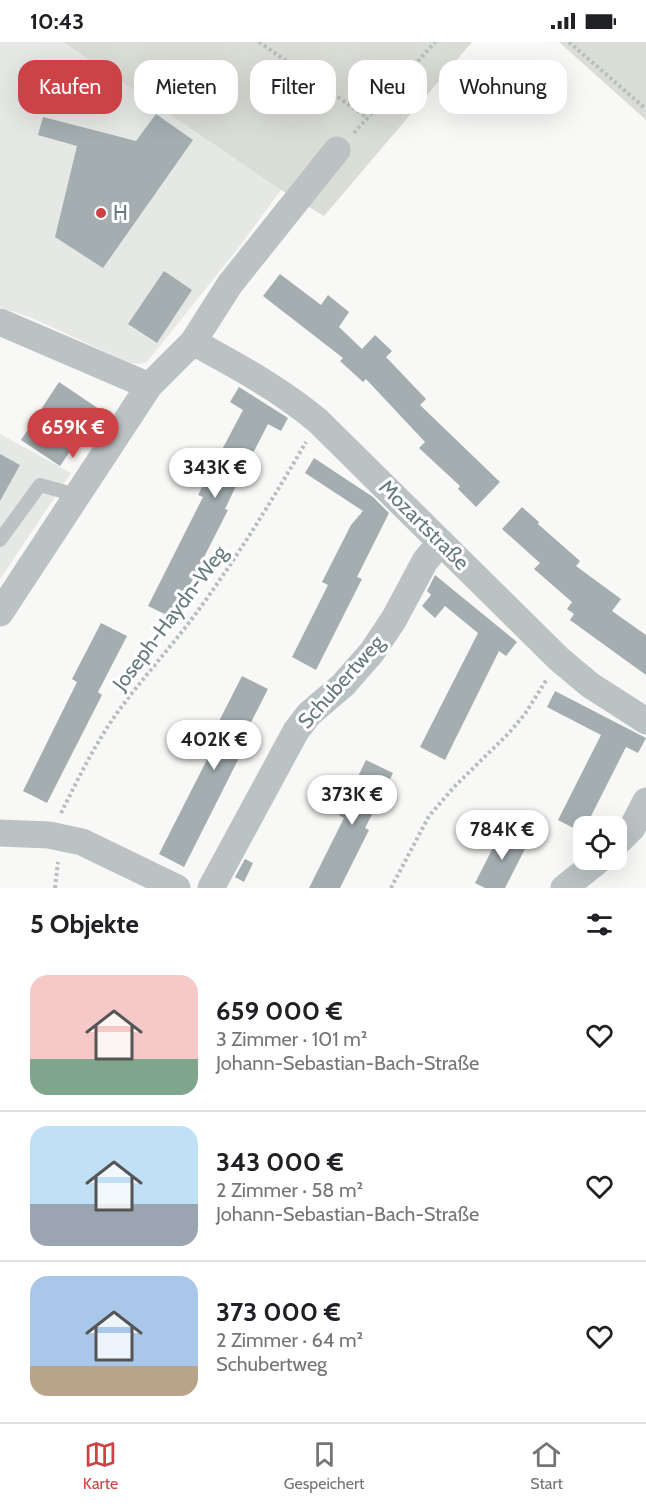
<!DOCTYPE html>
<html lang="de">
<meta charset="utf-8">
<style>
body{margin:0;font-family:Cabin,sans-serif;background:#f6f6f6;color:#202124;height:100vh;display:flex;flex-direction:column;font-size:22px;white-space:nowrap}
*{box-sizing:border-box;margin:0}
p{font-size:20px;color:#757577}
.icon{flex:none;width:33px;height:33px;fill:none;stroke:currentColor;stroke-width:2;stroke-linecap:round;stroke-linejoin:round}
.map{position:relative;height:846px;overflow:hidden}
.side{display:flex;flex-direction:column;background:#fff;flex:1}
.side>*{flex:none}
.banner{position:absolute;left:18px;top:18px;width:610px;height:54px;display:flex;gap:12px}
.tools{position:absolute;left:573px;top:774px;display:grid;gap:12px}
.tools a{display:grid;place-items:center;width:54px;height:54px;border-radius:12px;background:#fff;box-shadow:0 6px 24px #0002;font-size:30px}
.price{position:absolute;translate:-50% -51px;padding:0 14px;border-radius:21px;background:#fff;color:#222;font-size:20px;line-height:39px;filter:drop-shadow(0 2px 3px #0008)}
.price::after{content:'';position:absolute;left:50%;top:36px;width:18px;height:14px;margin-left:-9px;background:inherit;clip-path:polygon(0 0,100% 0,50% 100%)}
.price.on{background:#cd4246;color:#fff}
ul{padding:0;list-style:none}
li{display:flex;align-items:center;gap:18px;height:150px;padding:0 30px}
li+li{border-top:2px solid #e0e0e0}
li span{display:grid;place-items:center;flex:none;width:168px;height:120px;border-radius:18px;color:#555}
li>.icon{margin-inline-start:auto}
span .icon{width:72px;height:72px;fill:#fffc;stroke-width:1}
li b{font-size:26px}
h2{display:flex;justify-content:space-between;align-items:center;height:72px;padding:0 30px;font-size:26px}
.pill{padding:0 21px;border-radius:18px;background:#fff;box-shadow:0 6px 24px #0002;font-size:21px;line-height:54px}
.pill.on{background:#cd4246;color:#fff}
.status{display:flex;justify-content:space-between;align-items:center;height:42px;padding:0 30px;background:#fff;direction:ltr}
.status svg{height:16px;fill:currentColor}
.tabs{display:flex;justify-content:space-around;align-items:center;height:84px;border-top:2px solid #e0e0e0;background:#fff;font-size:16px;color:#757577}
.tabs a{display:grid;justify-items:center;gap:3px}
.tabs .on{color:#cd4246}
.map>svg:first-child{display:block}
.built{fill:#e6e8e6}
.green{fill:#daddd6}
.building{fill:#a4aeb0}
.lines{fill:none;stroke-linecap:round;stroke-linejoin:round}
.path{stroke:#b8bdbe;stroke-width:4;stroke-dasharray:3 3;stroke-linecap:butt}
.service{stroke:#bbc2c3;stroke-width:14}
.minor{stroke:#bbc2c3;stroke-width:27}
.poi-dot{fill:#cd4246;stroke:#fff;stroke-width:2}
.labels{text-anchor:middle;stroke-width:6;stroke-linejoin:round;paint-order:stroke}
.poi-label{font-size:21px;fill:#667a7d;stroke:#fff;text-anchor:start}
.street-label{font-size:21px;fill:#667a7d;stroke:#fff}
</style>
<div class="status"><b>10:43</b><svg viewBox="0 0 49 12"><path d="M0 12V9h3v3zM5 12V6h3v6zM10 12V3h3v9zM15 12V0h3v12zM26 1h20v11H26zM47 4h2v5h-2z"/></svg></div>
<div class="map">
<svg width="646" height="846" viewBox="0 0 646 846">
<rect width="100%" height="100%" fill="#f8f8f6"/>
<path class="built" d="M0,0H63L281,148L236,209L147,320L140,322L130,321L32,276L0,265Z
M0,392L71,431L0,537Z"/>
<path class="green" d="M63,0H472L324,174L281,148Z
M559,0H646V78Z"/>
<path class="building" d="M156,72L193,98L103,226L55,195L77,104L38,93L43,75L136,99Z
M164,229L192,248L157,301L128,282Z
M280,232L321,263L328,253L349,270L339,285L362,307L375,293L392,309L386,315L426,357L420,363L500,440L476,465L458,447L460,444L419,406L425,400L366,337L363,340L340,319L343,316L263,254Z
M59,340L99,367L60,424L21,398Z
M239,345L288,376L281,389L268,382L235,446L225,467L228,468L173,576L148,564L203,455L198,453L243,368L230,360Z
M0,412L20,423L0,459Z
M314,416L373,455L389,471L357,535L362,537L316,628L292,615L328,543L322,540L351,483L363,469L305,431Z
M522,465L539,480L538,482L580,519L576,524L621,557L612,569L646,593V633L570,578L574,572L567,567L572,560L534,527L540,521L502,487Z
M435,533L517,600L506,614L499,609L445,718L420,705L478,591L445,564L435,576L422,564L431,553L427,549Z
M101,581L127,594L98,650L102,653L47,761L23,749L77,640L72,637Z
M242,634L268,647L239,704L244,706L184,825L159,812L219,694L213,691Z
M555,649L646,696L638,711L626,705L586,784H584L583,791L558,778L601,693L547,665Z
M366,718L393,731L365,786L369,788L340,846H309L344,776L339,773Z
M503,786L529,799L505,846H485L475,841Z
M245,817L253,821L244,840L235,835Z"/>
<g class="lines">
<path class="path" d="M259,0L368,76
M569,0L646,67
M354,91L435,0
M61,771C78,737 95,702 117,671C143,635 174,602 200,566C239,512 273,457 306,400
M55,846L58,820
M391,846L429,774L455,744L508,692L525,672L547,637"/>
<path class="service" d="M0,498L40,443L76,453"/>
<path class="minor" d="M0,280L149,344
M193,300C237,324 280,347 318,379L559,617L590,643L646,679
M0,571L149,344L193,300L230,242L337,108
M0,791L49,793L82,800L177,846
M616,802L632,786L646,759
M211,846L296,689L309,672L343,643L372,610L394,577L425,519L441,500
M564,846L599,818"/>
</g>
<circle class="poi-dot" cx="101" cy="171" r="6"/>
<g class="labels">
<g class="poi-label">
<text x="113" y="178">H</text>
</g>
<g class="street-label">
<text transform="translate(424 483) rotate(45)" y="7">Mozartstraße</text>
<text transform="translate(170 576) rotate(-53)" y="7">Joseph-Haydn-Weg</text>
<text transform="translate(341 640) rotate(-48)" y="7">Schubertweg</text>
</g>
</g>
</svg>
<div class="tools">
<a><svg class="icon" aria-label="locate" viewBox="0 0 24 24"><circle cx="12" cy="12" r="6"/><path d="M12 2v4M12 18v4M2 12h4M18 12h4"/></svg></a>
</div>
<b class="price on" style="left:73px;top:417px">659K €</b>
<b class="price" style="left:215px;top:457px">343K €</b>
<b class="price" style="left:214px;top:729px">402K €</b>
<b class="price" style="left:352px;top:784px">373K €</b>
<b class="price" style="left:502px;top:819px">784K €</b>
<div class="banner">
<a class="pill on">Kaufen</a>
<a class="pill">Mieten</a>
<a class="pill">Filter</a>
<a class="pill">Neu</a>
<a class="pill">Wohnung</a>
</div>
</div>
<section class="side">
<h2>5 Objekte<svg class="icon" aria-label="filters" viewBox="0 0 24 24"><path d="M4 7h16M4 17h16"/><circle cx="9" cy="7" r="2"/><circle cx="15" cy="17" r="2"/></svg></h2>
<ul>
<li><span style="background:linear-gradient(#f6c9c9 70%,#7fa58c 0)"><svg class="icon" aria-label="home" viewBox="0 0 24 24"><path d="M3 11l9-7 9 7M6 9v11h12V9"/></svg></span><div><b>659 000 €</b><p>3 Zimmer · 101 m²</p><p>Johann-Sebastian-Bach-Straße</p></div><svg class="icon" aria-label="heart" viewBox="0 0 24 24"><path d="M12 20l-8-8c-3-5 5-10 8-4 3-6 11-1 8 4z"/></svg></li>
<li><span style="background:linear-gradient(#bfe0f5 65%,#9aa5b1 0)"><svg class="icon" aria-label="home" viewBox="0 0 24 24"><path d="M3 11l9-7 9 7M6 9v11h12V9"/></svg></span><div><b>343 000 €</b><p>2 Zimmer · 58 m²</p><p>Johann-Sebastian-Bach-Straße</p></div><svg class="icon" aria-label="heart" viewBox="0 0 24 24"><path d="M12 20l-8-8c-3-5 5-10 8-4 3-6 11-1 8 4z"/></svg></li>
<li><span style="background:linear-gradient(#a9c7e8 75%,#b9a48a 0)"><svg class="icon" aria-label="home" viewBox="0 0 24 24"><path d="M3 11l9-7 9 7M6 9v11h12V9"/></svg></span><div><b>373 000 €</b><p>2 Zimmer · 64 m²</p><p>Schubertweg</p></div><svg class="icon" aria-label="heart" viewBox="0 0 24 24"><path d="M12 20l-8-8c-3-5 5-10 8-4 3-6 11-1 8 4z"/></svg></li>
</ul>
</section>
<nav class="tabs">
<a class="on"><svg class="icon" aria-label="map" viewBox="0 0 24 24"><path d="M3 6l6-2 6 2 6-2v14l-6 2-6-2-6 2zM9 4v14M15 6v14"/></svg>Karte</a>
<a><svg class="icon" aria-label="saved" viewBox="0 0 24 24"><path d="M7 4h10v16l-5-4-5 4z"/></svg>Gespeichert</a>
<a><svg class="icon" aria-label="home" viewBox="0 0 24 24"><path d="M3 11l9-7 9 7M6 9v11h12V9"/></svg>Start</a>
</nav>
